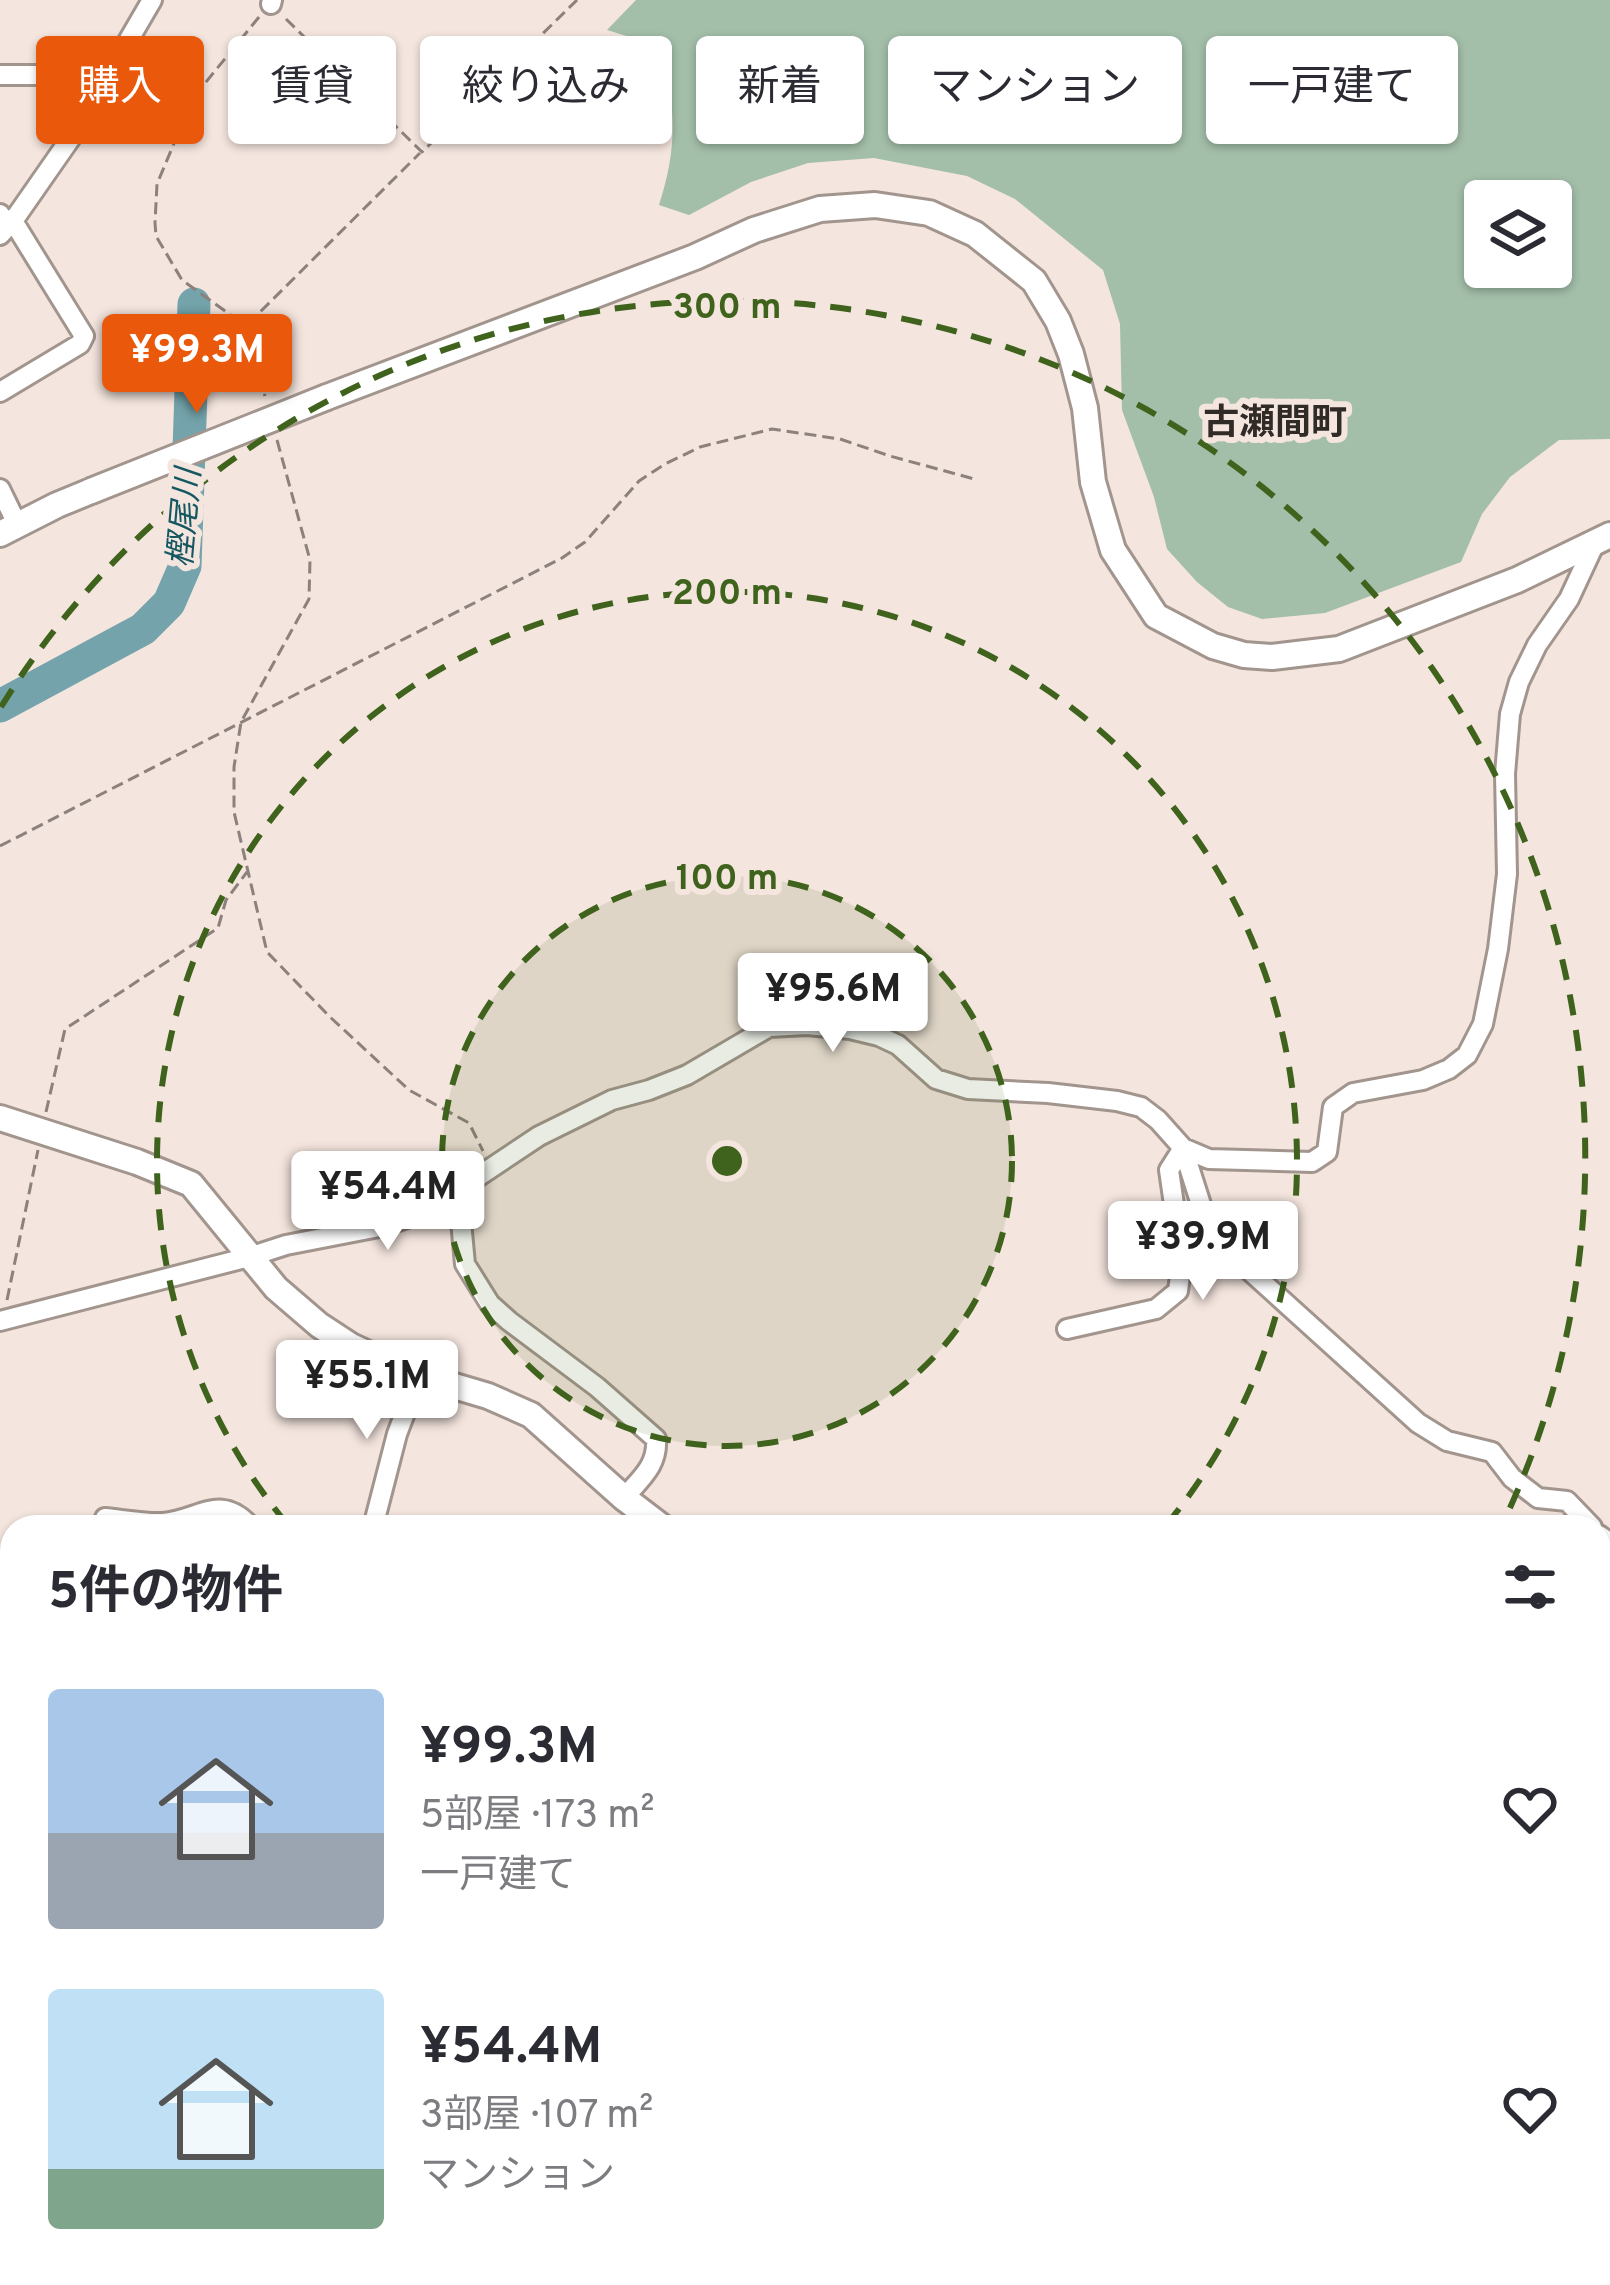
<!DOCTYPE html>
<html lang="ja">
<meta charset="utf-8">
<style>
body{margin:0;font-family:Overpass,"Noto Sans JP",sans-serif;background:#f7f7f7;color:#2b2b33;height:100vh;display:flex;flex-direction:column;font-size:45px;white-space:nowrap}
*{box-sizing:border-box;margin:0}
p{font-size:39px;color:#7c7c81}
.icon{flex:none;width:66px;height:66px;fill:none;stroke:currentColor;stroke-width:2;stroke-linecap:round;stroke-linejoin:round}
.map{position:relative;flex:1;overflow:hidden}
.panel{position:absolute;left:0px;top:1515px;width:1611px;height:771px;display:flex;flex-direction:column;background:#fff;border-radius:36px 36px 0 0;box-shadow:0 3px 9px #0004}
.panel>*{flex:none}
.banner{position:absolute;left:36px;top:36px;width:1539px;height:108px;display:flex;gap:24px}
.controls{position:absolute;left:1464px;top:180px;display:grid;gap:24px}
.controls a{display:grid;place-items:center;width:108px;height:108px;border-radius:12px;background:#fff;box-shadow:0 3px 9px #0004;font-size:60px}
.price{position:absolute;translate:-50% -102px;padding:0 27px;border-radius:12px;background:#fff;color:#222;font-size:39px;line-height:78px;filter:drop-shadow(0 3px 6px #0008)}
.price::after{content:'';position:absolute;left:50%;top:72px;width:36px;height:27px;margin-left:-18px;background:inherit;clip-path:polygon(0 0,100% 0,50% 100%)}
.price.active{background:#ea580c;color:#fff}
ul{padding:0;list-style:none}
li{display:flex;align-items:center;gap:36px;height:300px;padding:0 48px}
li span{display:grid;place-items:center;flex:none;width:336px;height:240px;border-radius:12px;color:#555}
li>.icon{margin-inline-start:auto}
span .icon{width:144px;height:144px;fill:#fffc;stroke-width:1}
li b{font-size:51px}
h2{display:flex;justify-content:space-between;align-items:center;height:144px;padding:0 48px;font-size:51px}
.tag{padding:0 42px;border-radius:12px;background:#fff;box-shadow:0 3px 9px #0004;font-size:42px;line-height:108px}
.tag.active{background:#ea580c;color:#fff}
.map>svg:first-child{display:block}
.green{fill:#a3bea9;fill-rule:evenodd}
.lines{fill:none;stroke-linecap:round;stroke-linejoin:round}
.river{stroke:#74a3ab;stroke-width:33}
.street-casing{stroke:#a2958e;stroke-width:24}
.secondary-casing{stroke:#a2958e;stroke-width:30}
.highway-casing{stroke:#a2958e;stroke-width:39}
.path{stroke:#8c817d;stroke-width:3;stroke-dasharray:12 6;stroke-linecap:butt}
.street{stroke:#fff;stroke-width:18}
.secondary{stroke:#fff;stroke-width:24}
.highway{stroke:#fff;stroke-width:33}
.secondary-bridge-casing{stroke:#a2958e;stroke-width:30;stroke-linecap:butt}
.secondary-bridge{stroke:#fff;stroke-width:24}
.ring{fill:none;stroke:#3f631c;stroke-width:6;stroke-dasharray:21 15}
.labels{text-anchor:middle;stroke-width:12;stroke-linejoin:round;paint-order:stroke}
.water-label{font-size:33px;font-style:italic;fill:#155862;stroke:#f4e5de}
.quarter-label{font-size:36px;font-weight:bold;fill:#312b28;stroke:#f4e5de}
.centre{fill:#3f631c;stroke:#f4e5de;stroke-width:6}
.ring-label{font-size:36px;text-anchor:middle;font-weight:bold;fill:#3f631c;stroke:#f4e5de;stroke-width:12;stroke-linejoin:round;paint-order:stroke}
</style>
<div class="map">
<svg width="1610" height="2285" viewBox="0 0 1610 2285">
<rect width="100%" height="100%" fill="#f4e5de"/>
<path class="green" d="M636,0H1610V439L1559,440L1510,477L1482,514L1461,562L1325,613L1262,619L1228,607L1197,582L1167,549L1154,497L1122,410L1120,324L1103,270L1015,199L967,176L874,158L808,163L751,182L689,215L659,205C676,152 675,121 667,67L633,38L607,30ZM1485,201H1551V267H1485Z
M12,1694V2274H1037L1032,2285H0V1701Z"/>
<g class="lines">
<path class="river" d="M0,706L143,629L169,603L185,566L194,304"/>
<defs>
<path id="street" d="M271,4L272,0
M0,75H45L92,101
M0,214L2,218L13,221L84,336L80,344L0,392
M0,235L13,221L75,132L152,0
M0,489L18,526
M1183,1148L1209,1159L1312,1162L1327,1152L1333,1107L1353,1093L1423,1080L1449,1069L1467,1055L1483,1024L1498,949L1507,874L1505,774L1510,714L1519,682L1537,645L1569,599L1595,543
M458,1190L465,1264L490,1304L509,1321L597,1387L656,1439C658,1466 640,1479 624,1498
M0,1321L249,1257L286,1245L379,1227L416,1215L458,1190L539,1136L612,1100L649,1090L687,1075L769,1027L807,1025L850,1029L879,1036L898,1045L936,1079L968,1089L1048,1093L1117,1101L1141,1107L1158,1120L1183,1148L1210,1233L1229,1252L1418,1423L1447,1441L1492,1452L1512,1478L1538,1498L1567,1501L1592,1527
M1067,1329L1156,1309L1178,1291L1182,1260L1169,1170L1183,1148
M107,1527L105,1518C124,1520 145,1524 163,1523C200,1520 220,1492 251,1527
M373,1527L397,1434L419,1376
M1599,1535L1610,1543
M0,1672L12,1665"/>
<path id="secondary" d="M327,397L695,257L754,230L820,209L875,205L929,213L975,234L1034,281L1058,321L1071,354L1085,408L1093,482L1113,550L1156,616L1213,646L1244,655L1272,657L1339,649L1517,580L1610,535
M0,534L57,505L91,491
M0,1118L137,1162L191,1184L276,1288L319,1325L351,1346L407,1372L488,1396L531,1415L624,1498L662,1527
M1599,1895H1610"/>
<path id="highway" d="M1599,1619L1610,1587
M1599,1717L1610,1685
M1599,1822L1610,1778
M1599,2236L1610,2256
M1499,2274L1516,2285
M1539,2274L1554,2285
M1053,2285L1059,2274
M1083,2285L1090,2274
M1380,2285L1383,2274
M1426,2285L1429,2274"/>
</defs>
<use href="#street" class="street-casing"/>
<use href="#secondary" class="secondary-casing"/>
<use href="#highway" class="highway-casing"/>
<path class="path" d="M259,17L193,98L157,184L155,223L156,236L182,280L246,326L265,396
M286,19L422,152L577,0
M248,324L420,153
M277,440L310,560L309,599L241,722L234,767V812L267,952L330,1017L409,1090L469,1123L483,1151
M0,846L562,558L585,542L639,481L665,464L700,447L772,429L840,439L890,456L978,480
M46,1112L65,1029L218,928L226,900L247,872
M7,1300L38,1150
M0,2152L12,2157
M287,2274L314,2285"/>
<use href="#street" class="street"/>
<use href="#secondary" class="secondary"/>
<use href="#highway" class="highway"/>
<defs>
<path id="secondary-bridge" d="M91,491L327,397"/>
</defs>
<use href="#secondary-bridge" class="secondary-bridge-casing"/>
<use href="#secondary-bridge" class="secondary-bridge"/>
</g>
<circle cx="727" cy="1161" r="285" fill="#3f631c" fill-opacity=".12"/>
<g class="ring">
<circle cx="727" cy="1161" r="285"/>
<path d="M287 1524A570 570 0 1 1 1167 1524"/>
<path d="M1 707A856 856 0 0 1 1503 1523"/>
</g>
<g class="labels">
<g class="water-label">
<text transform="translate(183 518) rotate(-85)" y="12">樫尾川</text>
</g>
<g class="quarter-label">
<text x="1275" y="434">古瀬間町</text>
</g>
</g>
<circle cx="727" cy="1161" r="18" class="centre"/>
<g class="ring-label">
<text x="727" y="318">300 m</text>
<text x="727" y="604">200 m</text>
<text x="727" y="889">100 m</text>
</g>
</svg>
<div class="controls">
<a><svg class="icon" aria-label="layers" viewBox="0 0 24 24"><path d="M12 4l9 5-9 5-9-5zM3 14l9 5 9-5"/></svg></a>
</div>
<b class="price active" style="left:197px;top:416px">¥99.3M</b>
<b class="price" style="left:833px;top:1055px">¥95.6M</b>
<b class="price" style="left:388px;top:1253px">¥54.4M</b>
<b class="price" style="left:1203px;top:1303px">¥39.9M</b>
<b class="price" style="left:367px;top:1442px">¥55.1M</b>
<div class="banner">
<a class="tag active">購入</a>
<a class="tag">賃貸</a>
<a class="tag">絞り込み</a>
<a class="tag">新着</a>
<a class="tag">マンション</a>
<a class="tag">一戸建て</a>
</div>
<section class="panel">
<h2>5件の物件<svg class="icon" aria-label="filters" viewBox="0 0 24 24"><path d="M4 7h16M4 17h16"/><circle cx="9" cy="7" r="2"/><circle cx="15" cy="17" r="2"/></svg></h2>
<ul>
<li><span style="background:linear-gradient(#a9c7e8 60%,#9aa5b1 0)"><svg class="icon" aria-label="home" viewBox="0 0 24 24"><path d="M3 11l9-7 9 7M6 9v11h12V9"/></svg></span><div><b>¥99.3M</b><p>5部屋 · 173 m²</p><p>一戸建て</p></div><svg class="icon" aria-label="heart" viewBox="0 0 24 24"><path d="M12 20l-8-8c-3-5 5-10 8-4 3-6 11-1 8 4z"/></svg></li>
<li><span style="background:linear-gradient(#bfe0f5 75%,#7fa58c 0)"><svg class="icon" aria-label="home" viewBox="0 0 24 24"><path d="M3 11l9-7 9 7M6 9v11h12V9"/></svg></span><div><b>¥54.4M</b><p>3部屋 · 107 m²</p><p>マンション</p></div><svg class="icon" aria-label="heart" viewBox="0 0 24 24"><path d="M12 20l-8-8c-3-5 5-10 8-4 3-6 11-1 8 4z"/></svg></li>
</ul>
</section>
</div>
